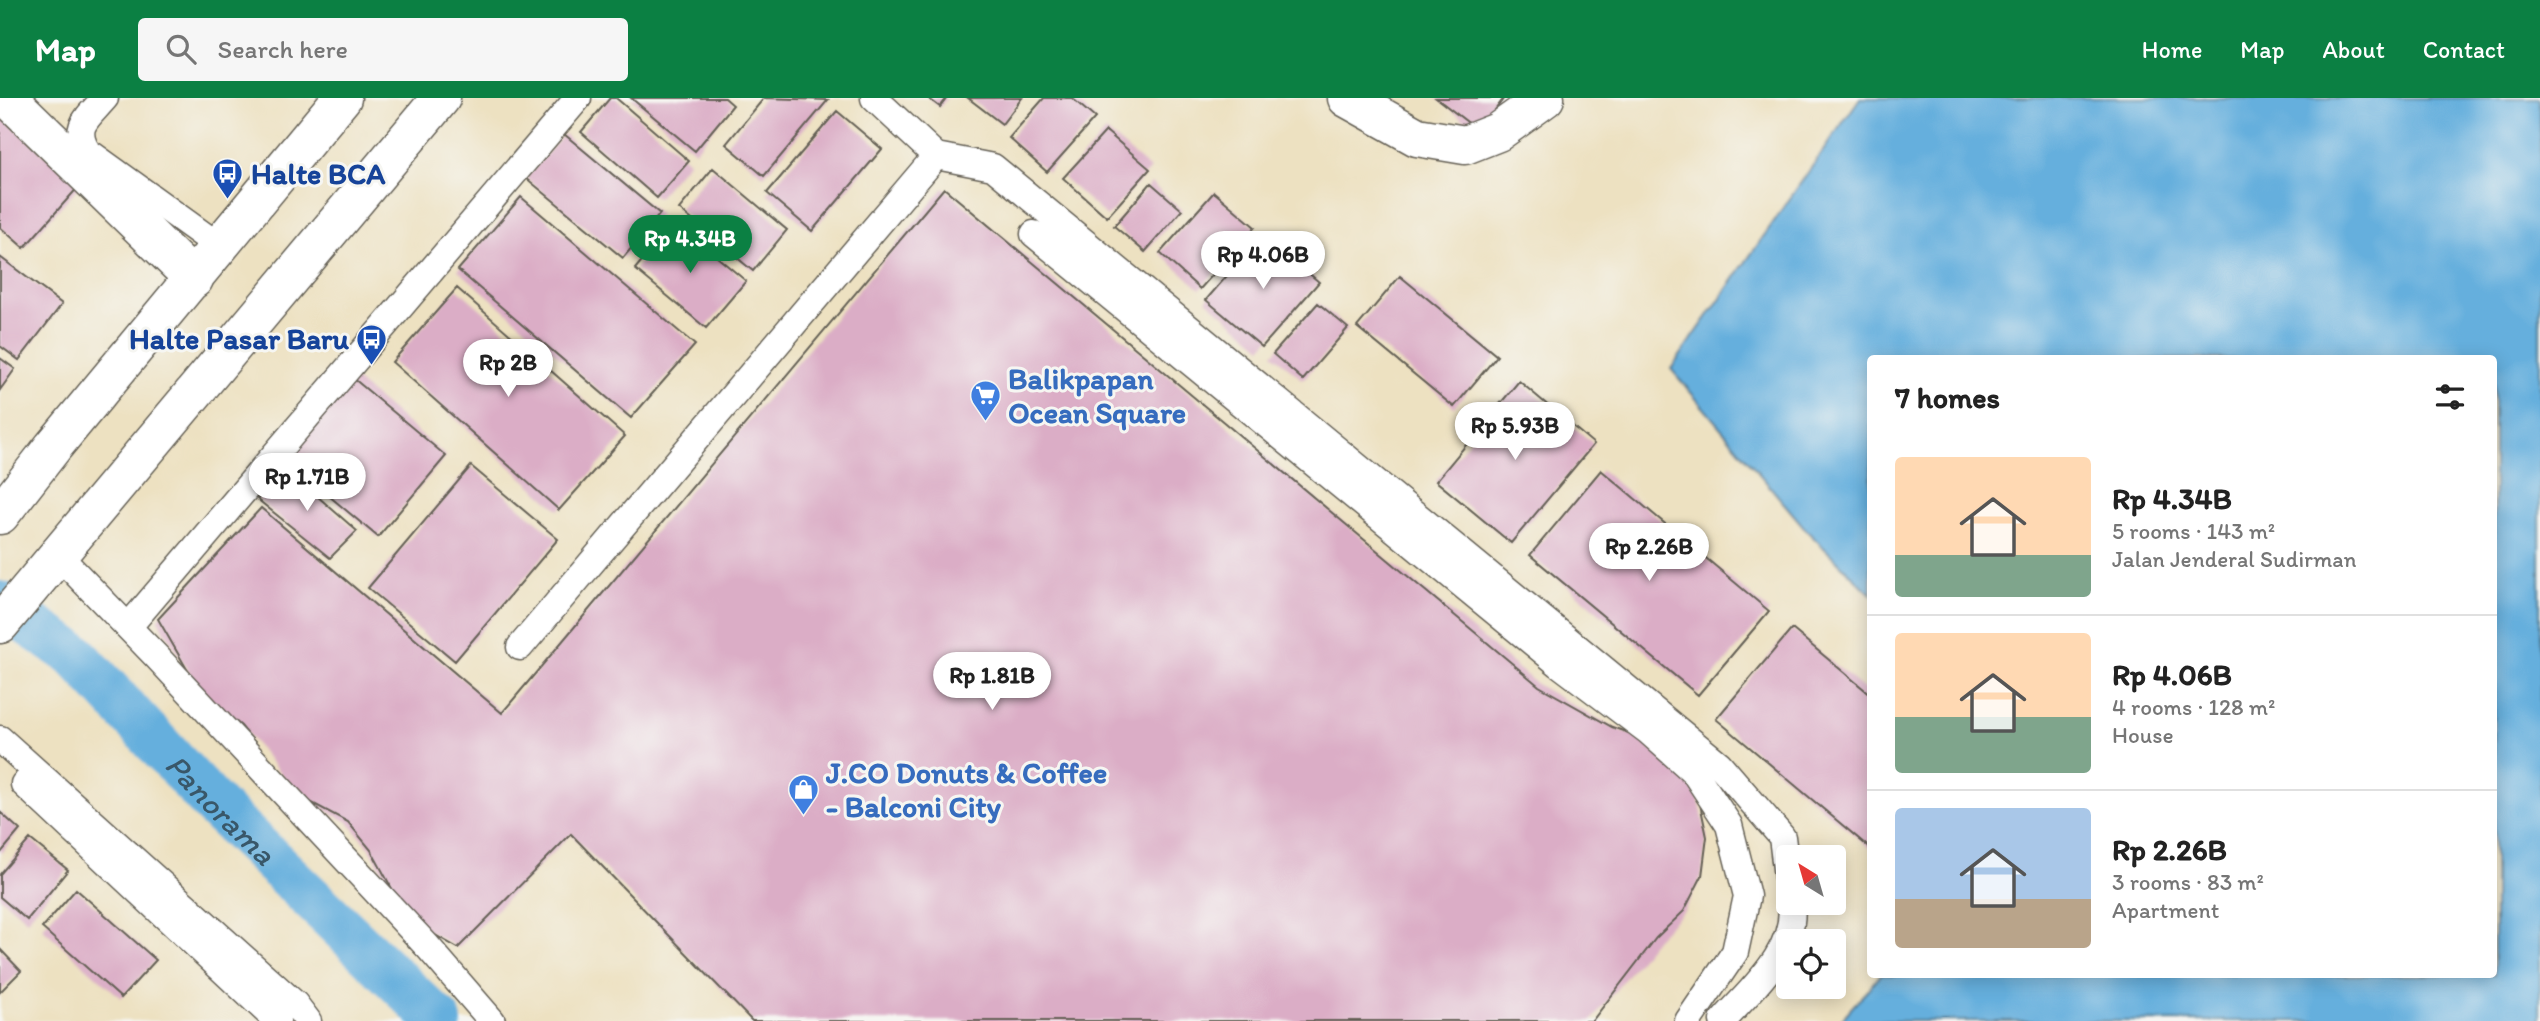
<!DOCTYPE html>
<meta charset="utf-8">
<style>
body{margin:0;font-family:Itim,sans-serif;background:#f6f6f6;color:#222;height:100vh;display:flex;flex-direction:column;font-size:26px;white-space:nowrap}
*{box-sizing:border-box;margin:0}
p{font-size:23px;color:#767676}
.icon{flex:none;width:38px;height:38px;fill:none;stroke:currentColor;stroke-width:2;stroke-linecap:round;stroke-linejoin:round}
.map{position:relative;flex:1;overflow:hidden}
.panel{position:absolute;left:1867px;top:257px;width:630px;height:623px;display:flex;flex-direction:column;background:#fff;border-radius:7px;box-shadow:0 4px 18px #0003}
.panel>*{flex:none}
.needle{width:46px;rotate:323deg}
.buttons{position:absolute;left:1776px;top:747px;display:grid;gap:14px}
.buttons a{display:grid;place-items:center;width:70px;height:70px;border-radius:7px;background:#fff;box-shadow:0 4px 18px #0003;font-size:35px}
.price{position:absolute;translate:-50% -60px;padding:0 16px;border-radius:24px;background:#fff;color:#222;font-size:23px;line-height:46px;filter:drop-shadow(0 2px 4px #0008)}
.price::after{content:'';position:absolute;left:50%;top:42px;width:21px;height:16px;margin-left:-10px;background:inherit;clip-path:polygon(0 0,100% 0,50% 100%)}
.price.selected{background:#0b8043;color:#fff}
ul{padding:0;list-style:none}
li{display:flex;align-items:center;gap:21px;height:175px;padding:0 28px}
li+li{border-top:2px solid #e0e0e0}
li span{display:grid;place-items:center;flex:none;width:196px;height:140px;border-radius:7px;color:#555}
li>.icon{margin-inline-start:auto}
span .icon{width:84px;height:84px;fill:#fffc;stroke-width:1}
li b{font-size:30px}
h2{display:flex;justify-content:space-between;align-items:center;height:84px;padding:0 28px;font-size:30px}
header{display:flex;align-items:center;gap:42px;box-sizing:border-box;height:98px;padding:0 35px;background:#0b8043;color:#fff}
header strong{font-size:33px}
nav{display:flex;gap:38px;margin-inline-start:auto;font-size:24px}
.search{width:490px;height:63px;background:#f6f6f6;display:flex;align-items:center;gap:18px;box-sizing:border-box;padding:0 24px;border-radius:7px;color:#767676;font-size:26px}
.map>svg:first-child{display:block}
.water{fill:#65afdd;stroke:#40667c;stroke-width:2}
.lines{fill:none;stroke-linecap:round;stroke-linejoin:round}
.canal{stroke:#65afdd;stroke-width:46}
.building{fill:#dbadc6}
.lane-casing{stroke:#656156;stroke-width:29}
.street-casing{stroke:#656156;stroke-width:41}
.highway-casing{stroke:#656156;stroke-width:41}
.lane{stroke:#fff;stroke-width:26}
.street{stroke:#fff;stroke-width:38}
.highway{stroke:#fff;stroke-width:38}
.labels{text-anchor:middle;stroke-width:6;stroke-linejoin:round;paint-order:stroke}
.transit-label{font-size:30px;font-weight:bold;fill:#164399;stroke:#f6f6f2;text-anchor:start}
.shop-label{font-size:30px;font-weight:bold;fill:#366cbe;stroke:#f6f6f2;text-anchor:start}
.water-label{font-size:32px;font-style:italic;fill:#395769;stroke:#f6f6f2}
</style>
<header>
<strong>Map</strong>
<div class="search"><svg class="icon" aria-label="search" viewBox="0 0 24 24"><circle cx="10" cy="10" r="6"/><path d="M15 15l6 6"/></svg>Search here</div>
<nav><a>Home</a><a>Map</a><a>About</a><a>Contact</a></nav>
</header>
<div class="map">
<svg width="2540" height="923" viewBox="0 0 2540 923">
<rect width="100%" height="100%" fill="#f6f6f2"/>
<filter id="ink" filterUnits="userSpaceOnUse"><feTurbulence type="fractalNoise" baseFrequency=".0143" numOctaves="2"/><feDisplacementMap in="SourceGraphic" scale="14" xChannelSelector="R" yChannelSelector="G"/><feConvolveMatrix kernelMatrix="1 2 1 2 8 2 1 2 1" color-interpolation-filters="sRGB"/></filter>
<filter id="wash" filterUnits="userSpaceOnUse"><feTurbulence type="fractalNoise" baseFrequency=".00686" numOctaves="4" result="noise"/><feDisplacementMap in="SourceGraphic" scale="28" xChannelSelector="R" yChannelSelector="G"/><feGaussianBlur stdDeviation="1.57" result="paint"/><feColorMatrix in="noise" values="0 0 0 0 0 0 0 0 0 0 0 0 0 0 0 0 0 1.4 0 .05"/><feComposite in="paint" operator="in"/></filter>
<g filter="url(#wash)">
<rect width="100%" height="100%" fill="#ede1c1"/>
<path class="water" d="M1860,0H2540V923H1840L1880,877H2494V261H1871V496L1809,435L1671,271Z"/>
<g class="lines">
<path class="canal" id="s1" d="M0,506L75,557L216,709L439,923"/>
</g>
<g id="blocks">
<path class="building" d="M610,0H616L689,63L657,100L581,34Z
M631,0H725L733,7L695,53Z
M764,0L828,2L764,78L726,46Z
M928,0H947L940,9Z
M968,0H1022L1002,26Z
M1044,0H1072L1095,20L1047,74L1009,40Z
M1436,0H1504L1479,33Z
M837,13L882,51L812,133L767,95Z
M0,17L80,87L24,150L0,129Z
M1106,33L1150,71L1107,119L1063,80Z
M564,36L660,116L623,160L526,80Z
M713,70L787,132L753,173L679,111Z
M1151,85L1182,112L1145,154L1114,128Z
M944,90L1539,588L1612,629L1648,642L1678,668L1699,701L1707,739L1702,778L1684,813L1656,840L1592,923H752L571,736L458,850L409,822L371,752L348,724L299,698L241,628L199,592L158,521L261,410L502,615Z
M1214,94L1255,129L1200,191L1160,155Z
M521,99L695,247L631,320L458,172Z
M675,124L746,183L706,230L635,171Z
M1263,136L1319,184L1262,249L1206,202Z
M0,159L62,206L19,262L0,248Z
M1400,178L1497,258L1454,309L1357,229Z
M457,190L625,338L559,412L392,264Z
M1318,205L1348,230L1303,282L1273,256Z
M0,260L15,271L0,292Z
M353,280L446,358L378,439L285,361Z
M1519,283L1594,346L1511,445L1436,383Z
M471,368L558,441L455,563L368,490Z
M285,370L357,433L330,460L257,401Z
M1601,372L1769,513L1698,597L1530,457Z
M1792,531L1871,597V751L1716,621Z
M0,714L20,732L0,756Z
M30,741L68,772L27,822L0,799V776Z
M76,791L156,862L121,900L42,830Z
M0,851L21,873L0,894Z"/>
</g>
</g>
<g filter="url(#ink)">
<use href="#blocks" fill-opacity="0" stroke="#656156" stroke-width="2"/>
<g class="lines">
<defs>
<path id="lane" d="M105,0C89,19 72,28 87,53L220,149
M874,0L936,58L993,69L1719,666L1782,739L1788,787
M1034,136L1559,566L1648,633L1694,674L1729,727L1747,798L1735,854L1688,923
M58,457L156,558L428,849L492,923
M129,528L578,0
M520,549L936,58
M0,641L295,906L308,923
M24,686L277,923
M1723,923C1751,891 1798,852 1791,805"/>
<path id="street" d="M8,0L194,181
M1347,0L1417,39L1465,47L1498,34L1545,0"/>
<path id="highway" d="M0,417L53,349L342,0
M0,526L441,0"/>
</defs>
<use href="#lane" class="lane-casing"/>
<use href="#street" class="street-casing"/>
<use href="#highway" class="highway-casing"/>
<use href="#lane" class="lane"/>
<use href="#street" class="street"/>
<use href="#highway" class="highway"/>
</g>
</g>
<defs>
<symbol id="bus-pin" viewBox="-11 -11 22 30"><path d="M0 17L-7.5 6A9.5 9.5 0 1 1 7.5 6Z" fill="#1a4fb4" stroke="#f6f6f2"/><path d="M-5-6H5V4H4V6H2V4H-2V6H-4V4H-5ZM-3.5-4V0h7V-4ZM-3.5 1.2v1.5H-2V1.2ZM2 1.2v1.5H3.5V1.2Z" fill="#fff"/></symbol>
<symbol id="supermarket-pin" viewBox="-11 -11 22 30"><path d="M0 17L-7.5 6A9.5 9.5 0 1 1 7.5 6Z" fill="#3f7fe0" stroke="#f6f6f2"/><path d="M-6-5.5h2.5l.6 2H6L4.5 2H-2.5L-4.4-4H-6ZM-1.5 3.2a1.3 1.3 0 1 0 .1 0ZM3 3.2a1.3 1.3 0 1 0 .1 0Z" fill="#fff"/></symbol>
<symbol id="shop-pin" viewBox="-11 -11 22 30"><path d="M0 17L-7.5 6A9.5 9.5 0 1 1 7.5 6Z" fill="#3f7fe0" stroke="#f6f6f2"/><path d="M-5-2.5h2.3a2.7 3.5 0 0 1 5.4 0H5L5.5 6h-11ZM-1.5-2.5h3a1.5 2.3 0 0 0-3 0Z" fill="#fff"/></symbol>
</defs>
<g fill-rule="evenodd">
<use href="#bus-pin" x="210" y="58" width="35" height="47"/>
<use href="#bus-pin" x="354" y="224" width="35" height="47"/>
<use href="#supermarket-pin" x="968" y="280" width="35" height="47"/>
<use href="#shop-pin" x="786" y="674" width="35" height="47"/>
</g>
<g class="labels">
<g class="transit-label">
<text x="251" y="86">Halte BCA</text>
<text x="349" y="251" text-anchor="end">Halte Pasar Baru</text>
</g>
<g class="shop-label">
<text x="1008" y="291">Balikpapan<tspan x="1008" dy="34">Ocean Square</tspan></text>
<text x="826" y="685">J.CO Donuts &amp; Coffee<tspan x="826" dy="34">- Balconi City</tspan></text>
</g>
<g class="water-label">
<text dy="11" stroke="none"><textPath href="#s1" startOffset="303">Panorama</textPath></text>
</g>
</g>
</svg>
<div class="buttons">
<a><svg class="needle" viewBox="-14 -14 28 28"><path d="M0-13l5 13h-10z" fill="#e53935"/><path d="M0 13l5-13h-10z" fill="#767676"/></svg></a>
<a><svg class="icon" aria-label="locate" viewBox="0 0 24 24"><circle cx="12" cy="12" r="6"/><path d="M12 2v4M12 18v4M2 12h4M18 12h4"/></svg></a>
</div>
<b class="price selected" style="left:690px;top:177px">Rp 4.34B</b>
<b class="price" style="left:1263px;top:193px">Rp 4.06B</b>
<b class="price" style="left:508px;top:301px">Rp 2B</b>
<b class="price" style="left:1515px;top:364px">Rp 5.93B</b>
<b class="price" style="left:307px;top:415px">Rp 1.71B</b>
<b class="price" style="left:1649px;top:485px">Rp 2.26B</b>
<b class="price" style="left:992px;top:614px">Rp 1.81B</b>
<section class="panel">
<h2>7 homes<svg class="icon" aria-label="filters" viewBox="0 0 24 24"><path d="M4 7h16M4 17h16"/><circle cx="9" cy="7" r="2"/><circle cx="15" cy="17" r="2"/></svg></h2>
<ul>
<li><span style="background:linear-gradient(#ffd9b3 70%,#7fa58c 0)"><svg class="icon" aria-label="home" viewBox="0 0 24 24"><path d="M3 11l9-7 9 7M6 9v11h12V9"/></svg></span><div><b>Rp 4.34B</b><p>5 rooms · 143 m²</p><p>Jalan Jenderal Sudirman</p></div></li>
<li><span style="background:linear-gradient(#ffd9b3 60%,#7fa58c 0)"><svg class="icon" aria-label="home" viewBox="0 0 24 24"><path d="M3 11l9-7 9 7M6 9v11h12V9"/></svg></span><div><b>Rp 4.06B</b><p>4 rooms · 128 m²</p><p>House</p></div></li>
<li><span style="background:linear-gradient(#a9c7e8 65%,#b9a48a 0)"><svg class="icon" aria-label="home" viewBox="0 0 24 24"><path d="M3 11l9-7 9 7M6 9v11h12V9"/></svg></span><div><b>Rp 2.26B</b><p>3 rooms · 83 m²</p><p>Apartment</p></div></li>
</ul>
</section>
</div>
